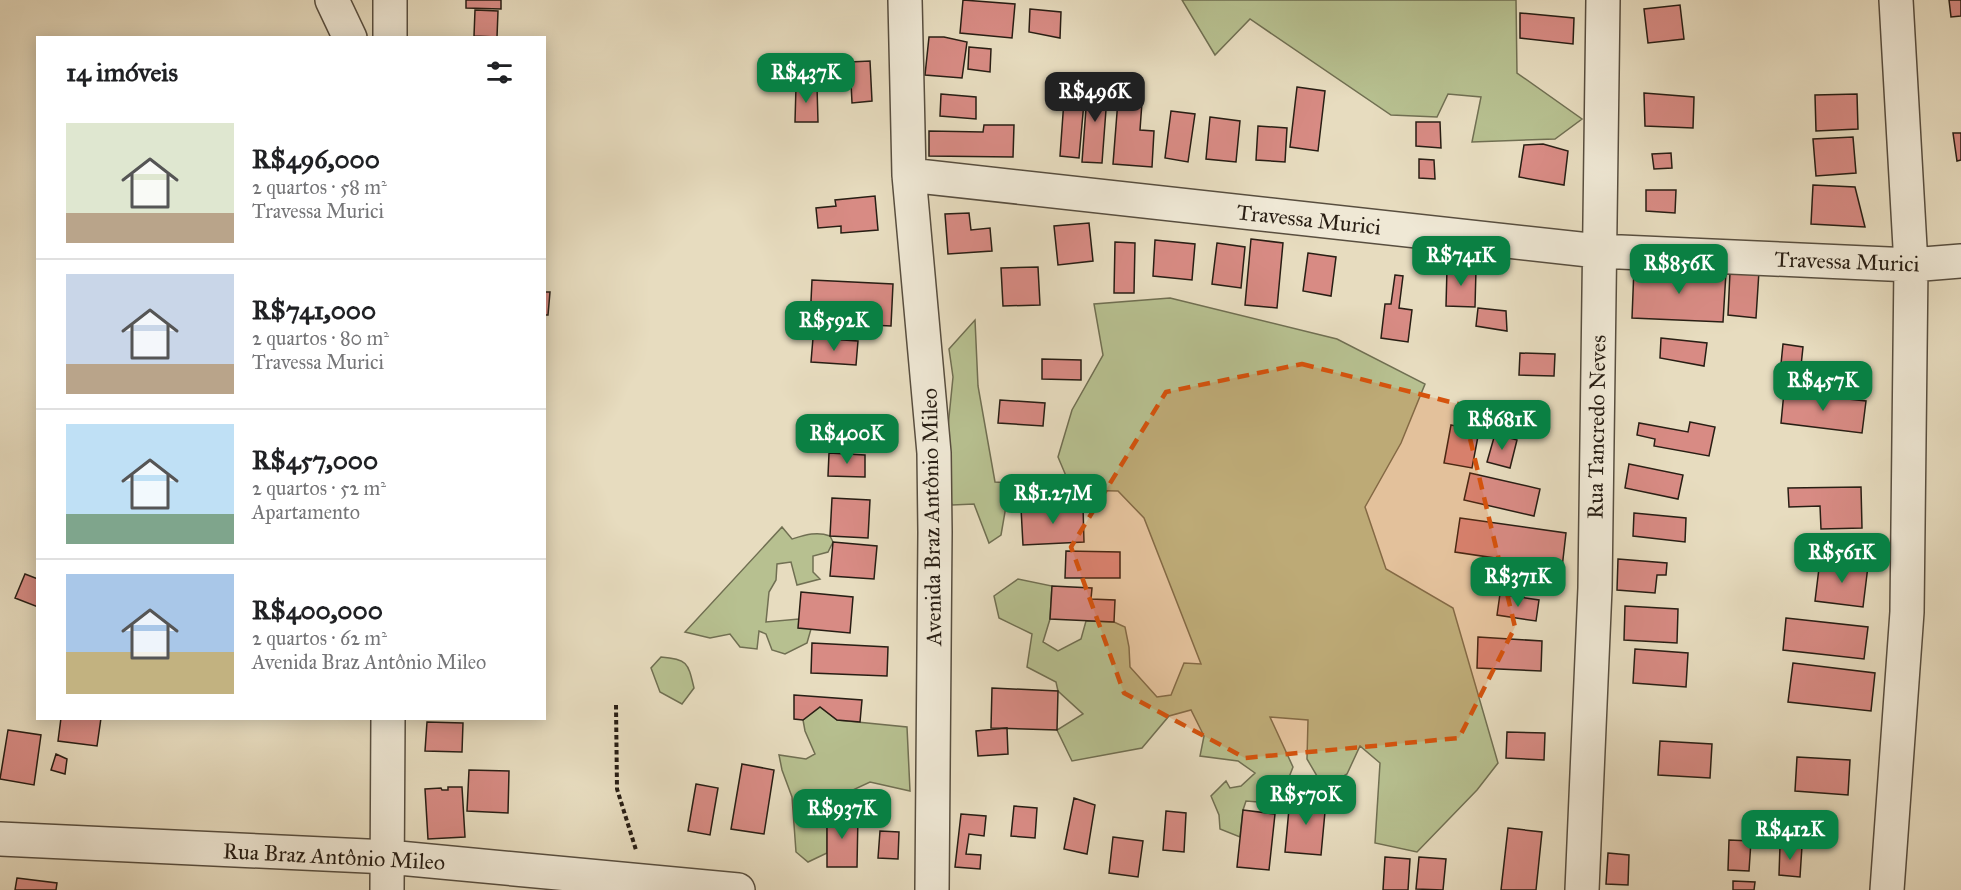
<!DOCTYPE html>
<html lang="pt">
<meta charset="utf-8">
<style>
body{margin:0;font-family:"IM FELL Great Primer",serif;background:#f2f2f2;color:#202124;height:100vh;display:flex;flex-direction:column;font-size:22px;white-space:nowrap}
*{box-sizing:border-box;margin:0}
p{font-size:20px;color:#757577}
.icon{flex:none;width:33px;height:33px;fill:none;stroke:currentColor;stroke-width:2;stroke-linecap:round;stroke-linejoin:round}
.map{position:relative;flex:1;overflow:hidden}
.side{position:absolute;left:36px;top:36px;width:510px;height:684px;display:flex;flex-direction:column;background:#fff;border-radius:0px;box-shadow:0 3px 15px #0003}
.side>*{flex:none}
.price{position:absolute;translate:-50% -51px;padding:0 14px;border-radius:12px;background:#0b8043;color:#fff;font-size:20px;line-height:39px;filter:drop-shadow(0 2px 3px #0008)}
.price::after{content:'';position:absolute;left:50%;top:36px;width:18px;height:14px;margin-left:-9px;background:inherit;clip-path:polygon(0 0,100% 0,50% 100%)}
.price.on{background:#222;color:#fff}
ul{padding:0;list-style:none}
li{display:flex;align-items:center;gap:18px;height:150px;padding:0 30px}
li+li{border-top:2px solid #e0e0e0}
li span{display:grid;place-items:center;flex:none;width:168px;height:120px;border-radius:0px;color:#555}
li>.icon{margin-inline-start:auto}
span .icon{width:72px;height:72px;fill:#fffc;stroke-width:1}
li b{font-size:26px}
h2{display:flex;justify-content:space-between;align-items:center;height:72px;padding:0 30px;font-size:26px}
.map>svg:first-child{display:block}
.green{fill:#b7c090;stroke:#706f52;stroke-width:1.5}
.building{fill:#d88b84;stroke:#281e14;stroke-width:1.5}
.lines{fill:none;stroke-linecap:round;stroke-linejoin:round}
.street-casing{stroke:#584e3f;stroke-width:36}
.path{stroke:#281e14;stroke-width:4;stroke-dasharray:4.5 3;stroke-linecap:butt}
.street{stroke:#efe8d5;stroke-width:33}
.marked{fill:#d5530d;fill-opacity:0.2;stroke:#d5530d;stroke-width:4.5;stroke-dasharray:12 8;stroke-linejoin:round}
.labels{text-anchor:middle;stroke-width:4.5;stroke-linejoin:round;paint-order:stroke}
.street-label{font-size:22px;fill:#281e14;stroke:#efe8d5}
</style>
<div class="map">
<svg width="1961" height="890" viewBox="0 0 1961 890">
<rect width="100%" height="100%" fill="#e7dcbf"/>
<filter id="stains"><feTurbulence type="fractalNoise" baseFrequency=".00333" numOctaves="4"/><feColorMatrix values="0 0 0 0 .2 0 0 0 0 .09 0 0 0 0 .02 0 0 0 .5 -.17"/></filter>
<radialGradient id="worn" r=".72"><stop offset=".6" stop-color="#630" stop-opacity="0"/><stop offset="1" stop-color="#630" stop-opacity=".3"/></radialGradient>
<path class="green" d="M1182,0H1516L1517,73L1582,119L1555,139L1472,142L1481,97L1448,94L1437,117L1391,115L1250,19L1215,55Z
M1170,298L1337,339L1425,384L1401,443L1365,507L1386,569L1453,608L1498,763L1477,790L1417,852L1375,843L1380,763L1360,746L1347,774L1324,788L1307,759L1308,720L1270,717L1293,767L1282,795L1271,803L1246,801L1243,810L1240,837L1220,829L1219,815L1211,796L1226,781L1230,788L1241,786L1255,773L1238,761L1200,756L1204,736L1191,710L1169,716L1142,748L1072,761L1057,730L1083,714L1058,691L1056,682L1027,667L1032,634L999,618L994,596L1018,579L1052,586L1050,619L1043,642L1058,651L1081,639L1086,621L1114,622L1125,627L1129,647L1130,667L1157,697L1171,695L1184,663L1201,664L1144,518L1118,491L1072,490L1058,457L1072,410L1103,355L1094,304Z
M975,320L978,386L995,482L1010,483L1001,535L989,543L974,504L952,505L943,477L953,377L949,349Z
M782,527L792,539C805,535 817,531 830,536L833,542L828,552L813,556V572L820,579L797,585L791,562L777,564L776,580L769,592L766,622L799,619L811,629L807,643L785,654L772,650L766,634L759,631L757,649L740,647L730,634L710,638L685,632Z
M661,657C688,659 688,663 694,688L682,704L660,692L651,668Z
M820,707L837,720L907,727L910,791L870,782L844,794L827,813V853L808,862L796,852L792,797L782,770L779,755L806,759L815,754L805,731L803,720Z"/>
<path class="building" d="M466,0H501V9L466,8Z
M963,0L1015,4L1012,38L960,33Z
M1949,0H1961V16L1951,17Z
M1680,5L1684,39L1648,43L1644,9Z
M1030,9L1061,12L1060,38L1029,32Z
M475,10L498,11L497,37L474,36Z
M1520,13L1574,18L1573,44L1520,38Z
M929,37H944L967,42L962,78L925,75Z
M969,47L991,49L990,72L968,69Z
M870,61L872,101L852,103L850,62Z
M1088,82L1108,83L1102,163L1082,162Z
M796,86H817L818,122H795Z
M1297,87L1325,91L1318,151L1290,147Z
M1644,93L1694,97L1693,128L1645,126Z
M941,94L976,97V119L940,116Z
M1857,94L1858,129L1816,131L1815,95Z
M1064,100L1084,102L1079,158L1060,156Z
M1118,100L1142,102L1140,130L1154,131L1152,167L1113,164Z
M1171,111L1195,114L1188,162L1165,158Z
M1210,117L1240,121L1236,162L1206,159Z
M1416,122H1440L1441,148L1416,146Z
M984,125H1014L1013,157L929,156V131L983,132Z
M1258,126L1287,128L1285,162L1256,160Z
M1953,133H1961V160L1957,161Z
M1853,137L1856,173L1816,176L1813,139Z
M1543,144L1568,151L1564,185L1519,177L1524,145Z
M1671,153L1672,168L1654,169L1652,154Z
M1419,159L1434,160L1435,179L1419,178Z
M1813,185L1855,187L1865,227L1811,224Z
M1646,190H1676L1675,213L1646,211Z
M875,196L878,230L841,233V226L818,228L816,208L836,206L835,200Z
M969,213L971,230L990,228L992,251L948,254L945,214Z
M1089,223L1093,261L1058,265L1054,226Z
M1251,239L1283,243L1277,308L1245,305Z
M1155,240L1195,244L1192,280L1153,276Z
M1115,242L1135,243L1134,293H1114Z
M1217,243L1245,247L1241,288L1212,284Z
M1308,253L1336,257L1331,296L1303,291Z
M1038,267L1040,305L1003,306L1001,268Z
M1447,268L1476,269L1475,307L1446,306Z
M1634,268L1726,272L1723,322L1632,318Z
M1759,271L1756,318L1728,315L1730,272Z
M1395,275L1403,276L1399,308L1412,310L1408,342L1381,338L1385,304H1391Z
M812,280L893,284L891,326L810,322Z
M544,292H550L548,315H544Z
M1478,308L1506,311L1507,331L1476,326Z
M813,338L858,341L856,365L811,362Z
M1661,338L1707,343L1704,366L1660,358Z
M1783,344L1803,347L1801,366L1781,364Z
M1520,353L1555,354L1554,376L1519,375Z
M1042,359L1081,360V380L1042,379Z
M1784,392L1866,401L1862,433L1781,423Z
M1000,400L1045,403L1043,426L998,423Z
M1690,422L1715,427L1709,456L1654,446L1655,439L1637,435L1639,423L1688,432Z
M1451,425L1479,431L1472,468L1444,463Z
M1495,434L1517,440L1510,468L1487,462Z
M829,453L865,455V477L828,476Z
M1629,464L1683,475L1678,499L1625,488Z
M1470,473L1540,489L1534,516L1464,500Z
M1861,487L1862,528L1821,529L1820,506L1789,507L1788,488Z
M832,498L870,500L868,538L830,536Z
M1083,506L1084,542L1023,545L1021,508Z
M1634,513L1686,518L1685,542L1633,536Z
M1460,518L1566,533L1562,568L1455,552Z
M833,542L877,546L874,579L830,576Z
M1066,551L1120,552V578H1065Z
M1618,559L1667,563L1666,575H1657L1655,593L1617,590Z
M1820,560L1868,566L1863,607L1815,601Z
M25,574L38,579V607L15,598Z
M1052,586L1092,588L1091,599L1115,600L1114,622L1050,619Z
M801,592L853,597L850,633L798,628Z
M1500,594L1539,600L1536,621L1497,615Z
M1625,606L1678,609L1677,643L1624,640Z
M1786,618L1868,627L1864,659L1783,650Z
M1478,637L1542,641L1541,671L1477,668Z
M812,643L888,647L887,676L811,673Z
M1635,649L1688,653L1686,687L1633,683Z
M1793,663L1875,673L1871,711L1788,702Z
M992,688L1058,691L1057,730L991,728Z
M794,695L862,700L860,722L837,720L820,707L803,720L794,719Z
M61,718H101L97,746L58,741Z
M427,722L463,723L462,752L425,751Z
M1007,728L1008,754L978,756L976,731Z
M8,730L41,735L34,785L0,779Z
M1507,732L1545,733L1544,760L1506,758Z
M1660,741L1712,744L1710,778L1658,775Z
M56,754L67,759L65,774L51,770Z
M1797,757L1850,760L1848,795L1795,791Z
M742,764L774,770L764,834L731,829Z
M469,770L509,771L508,813L467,811Z
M696,784L718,788L710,835L688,831Z
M448,787H462L465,837L428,839L425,789L441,788L442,790H448Z
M1074,798L1095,805L1087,854L1064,849Z
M1290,798L1326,801L1321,855L1285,852Z
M1014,806L1037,808L1035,838L1011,836Z
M1243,810L1275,814L1269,870L1237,867Z
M1166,811L1186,813L1184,852L1163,850Z
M827,813L858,814L857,867H827Z
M961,814L986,816L984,836L969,834L966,854L981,855L980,869L955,867Z
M1508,828L1542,832L1536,890H1501Z
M880,831L899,832L898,859L878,858Z
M1113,837L1143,841L1138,877L1109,873Z
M1729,840L1751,841L1749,871L1728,870Z
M1780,845L1802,846L1800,877L1779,875Z
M1608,853L1629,855L1628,885L1606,884Z
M1385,857L1410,859L1408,890H1383Z
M1419,857L1446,859L1443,890L1416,889Z
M17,878L57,883L56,890H15Z
M1733,881L1755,882L1754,890H1733Z"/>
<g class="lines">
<defs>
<path id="street" d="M332,0L350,38
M905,0L909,175L934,453L935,532L932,890
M390,38V0
M909,175L1598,251L1911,265L1961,261
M0,839L388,857L738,890
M387,890L388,718
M1582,890L1595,588L1603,0
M1887,890L1907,612L1911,265L1896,0"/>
</defs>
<use href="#street" class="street-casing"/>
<path class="path" d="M616,705L617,789L636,850"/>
<use href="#street" class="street"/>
</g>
<path class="marked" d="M1302,364L1462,405L1515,627L1459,738L1245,758L1124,693L1071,547L1166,392Z"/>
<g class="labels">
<g class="street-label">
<text transform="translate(1309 219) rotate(6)" y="8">Travessa Murici</text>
<text transform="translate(1847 261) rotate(2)" y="8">Travessa Murici</text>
<text transform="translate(1596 427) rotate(-89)" y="8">Rua Tancredo Neves</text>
<text transform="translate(931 517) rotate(-91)" y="8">Avenida Braz Antônio Mileo</text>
<text transform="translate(334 856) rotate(3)" y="8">Rua Braz Antônio Mileo</text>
</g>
</g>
<rect width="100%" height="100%" filter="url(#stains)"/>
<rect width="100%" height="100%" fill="url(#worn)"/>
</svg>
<b class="price" style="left:806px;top:104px">R$437K</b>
<b class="price on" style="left:1095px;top:123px">R$496K</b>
<b class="price" style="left:1461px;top:287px">R$741K</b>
<b class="price" style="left:1679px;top:295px">R$856K</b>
<b class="price" style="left:834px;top:352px">R$592K</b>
<b class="price" style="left:1823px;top:412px">R$457K</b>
<b class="price" style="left:1502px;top:451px">R$681K</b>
<b class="price" style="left:847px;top:465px">R$400K</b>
<b class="price" style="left:1053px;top:525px">R$1.27M</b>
<b class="price" style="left:1842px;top:584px">R$561K</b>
<b class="price" style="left:1518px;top:608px">R$371K</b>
<b class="price" style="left:1306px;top:826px">R$570K</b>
<b class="price" style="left:842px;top:840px">R$937K</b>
<b class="price" style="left:1790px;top:861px">R$412K</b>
<section class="side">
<h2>14 imóveis<svg class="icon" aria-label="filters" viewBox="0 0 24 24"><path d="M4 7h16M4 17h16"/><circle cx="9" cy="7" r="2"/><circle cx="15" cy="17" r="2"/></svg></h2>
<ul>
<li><span style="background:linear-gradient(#dfe7d0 75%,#b9a48a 0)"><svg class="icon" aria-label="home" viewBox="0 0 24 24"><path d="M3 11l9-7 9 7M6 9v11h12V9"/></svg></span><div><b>R$496,000</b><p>2 quartos · 58 m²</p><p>Travessa Murici</p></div></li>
<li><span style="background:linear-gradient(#c9d6e8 75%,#b9a48a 0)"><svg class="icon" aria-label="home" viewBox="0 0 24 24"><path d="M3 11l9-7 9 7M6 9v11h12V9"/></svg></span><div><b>R$741,000</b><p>2 quartos · 80 m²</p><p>Travessa Murici</p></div></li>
<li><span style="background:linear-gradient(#bfe0f5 75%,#7fa58c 0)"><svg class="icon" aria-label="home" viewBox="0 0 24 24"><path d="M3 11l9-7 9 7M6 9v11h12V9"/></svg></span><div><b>R$457,000</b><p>2 quartos · 52 m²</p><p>Apartamento</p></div></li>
<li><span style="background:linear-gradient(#a9c7e8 65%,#c2b280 0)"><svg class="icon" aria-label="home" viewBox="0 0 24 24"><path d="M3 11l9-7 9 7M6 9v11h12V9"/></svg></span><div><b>R$400,000</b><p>2 quartos · 62 m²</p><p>Avenida Braz Antônio Mileo</p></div></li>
</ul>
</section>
</div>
